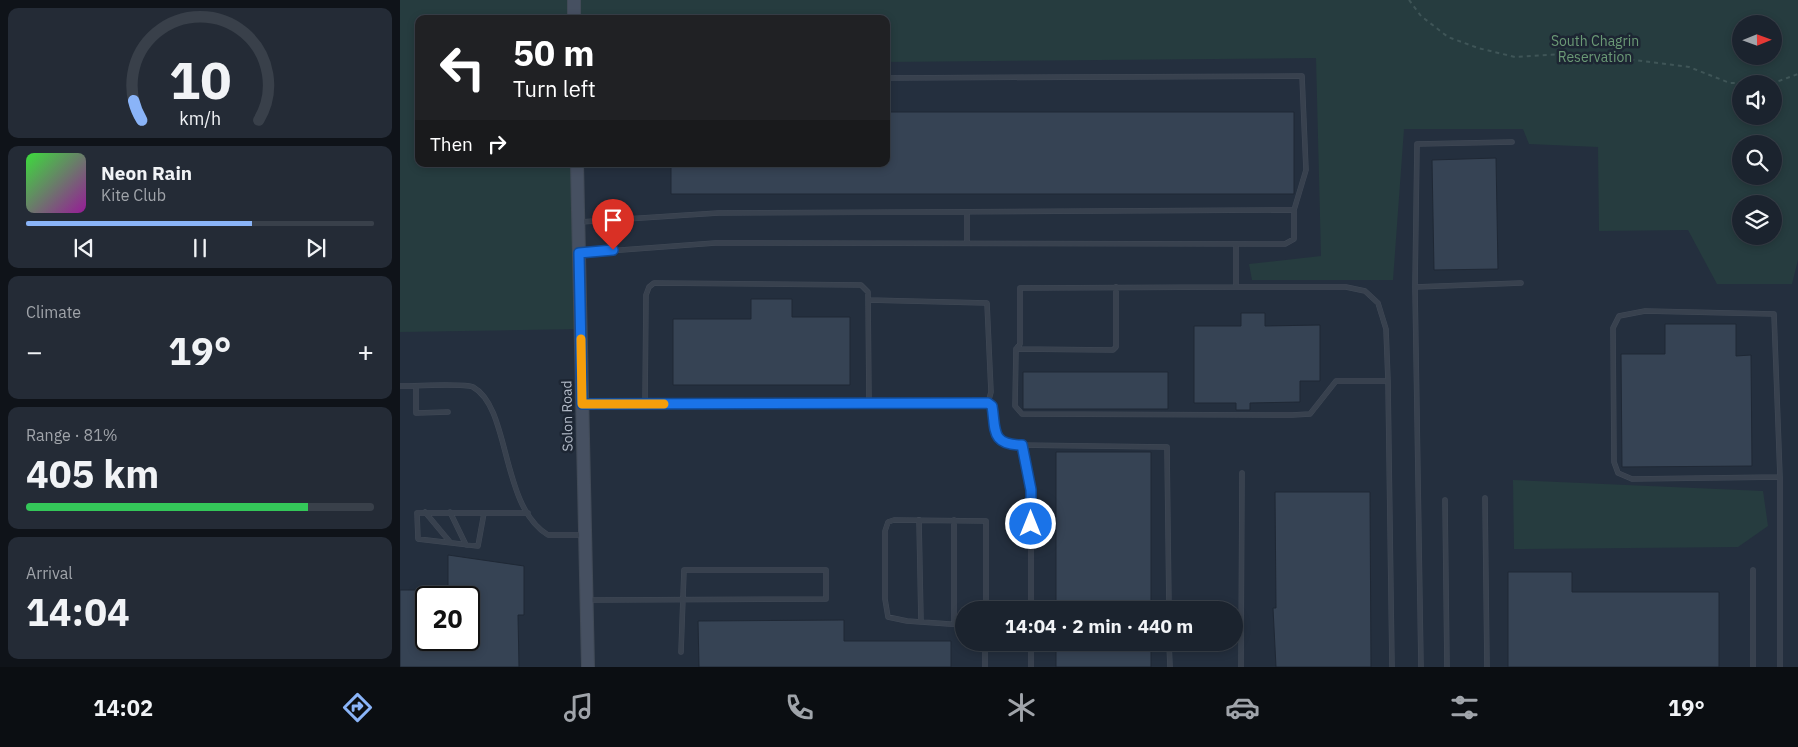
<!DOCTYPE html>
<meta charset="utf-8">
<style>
:root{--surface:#1b232e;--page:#242b36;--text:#f1f3f6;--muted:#a0a4aa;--line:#39404a;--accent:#8ab4f8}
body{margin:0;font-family:"IBM Plex Sans",sans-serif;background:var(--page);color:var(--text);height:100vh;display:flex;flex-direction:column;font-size:19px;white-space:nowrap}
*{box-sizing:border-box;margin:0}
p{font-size:16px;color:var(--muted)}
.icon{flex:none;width:28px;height:28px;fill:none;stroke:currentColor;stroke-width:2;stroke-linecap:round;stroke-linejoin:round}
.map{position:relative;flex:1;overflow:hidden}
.details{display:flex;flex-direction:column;gap:8px;padding:8px;background:#0f1319;width:400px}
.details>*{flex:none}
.hud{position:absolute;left:15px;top:15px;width:475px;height:152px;border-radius:10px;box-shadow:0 2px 8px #0003,0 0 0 1px var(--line);background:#202124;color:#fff;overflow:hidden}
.needle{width:32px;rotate:89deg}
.fabs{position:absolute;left:1332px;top:15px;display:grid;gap:10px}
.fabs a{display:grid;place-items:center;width:50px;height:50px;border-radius:50%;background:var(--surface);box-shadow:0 2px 8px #0003,0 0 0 1px var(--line);font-size:25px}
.speed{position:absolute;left:15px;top:586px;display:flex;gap:10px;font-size:25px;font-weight:700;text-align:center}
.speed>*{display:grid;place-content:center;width:65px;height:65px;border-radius:50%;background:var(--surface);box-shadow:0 2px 8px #0003,0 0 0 1px var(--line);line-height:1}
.speed .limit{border:2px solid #111;border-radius:8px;background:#fff;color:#111}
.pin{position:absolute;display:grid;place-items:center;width:42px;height:42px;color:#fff;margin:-51px -21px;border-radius:50% 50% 50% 0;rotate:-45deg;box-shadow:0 0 5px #0007}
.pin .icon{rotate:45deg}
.me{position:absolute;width:55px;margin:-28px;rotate:0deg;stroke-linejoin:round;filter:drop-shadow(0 0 4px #0008)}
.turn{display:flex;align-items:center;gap:18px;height:105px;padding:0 15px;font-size:22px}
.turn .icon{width:65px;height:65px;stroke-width:2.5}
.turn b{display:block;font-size:35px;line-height:42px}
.then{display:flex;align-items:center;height:48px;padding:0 15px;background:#0003;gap:10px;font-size:19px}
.big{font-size:38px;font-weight:700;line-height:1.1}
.details .widget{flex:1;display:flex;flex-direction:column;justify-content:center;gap:8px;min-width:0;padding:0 18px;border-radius:10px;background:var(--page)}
.details .dial{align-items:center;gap:0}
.dial svg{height:130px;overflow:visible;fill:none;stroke:var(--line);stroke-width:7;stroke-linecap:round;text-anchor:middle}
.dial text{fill:var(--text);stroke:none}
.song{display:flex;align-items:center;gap:15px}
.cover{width:60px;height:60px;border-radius:8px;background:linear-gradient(135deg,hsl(120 70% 55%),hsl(300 70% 35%))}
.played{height:5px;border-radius:2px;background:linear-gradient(90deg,var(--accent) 65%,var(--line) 65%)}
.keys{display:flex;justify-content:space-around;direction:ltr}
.heat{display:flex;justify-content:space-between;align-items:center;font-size:28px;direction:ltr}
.charge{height:8px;border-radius:4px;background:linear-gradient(90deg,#34c759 81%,var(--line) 0)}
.trip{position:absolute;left:555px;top:601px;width:288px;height:50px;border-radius:25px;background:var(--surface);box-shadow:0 2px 8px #0003,0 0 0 1px var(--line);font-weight:700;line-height:50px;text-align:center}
.menu{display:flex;height:80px;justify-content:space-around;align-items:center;background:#0b0e12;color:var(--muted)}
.menu .icon{width:35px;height:35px}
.menu .selected{color:var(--accent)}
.menu b{font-size:22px;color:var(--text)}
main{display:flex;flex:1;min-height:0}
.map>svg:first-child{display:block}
.green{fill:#263c3f;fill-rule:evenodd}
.building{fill:#364354;stroke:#1f2835}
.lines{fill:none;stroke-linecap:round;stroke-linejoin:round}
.lane-casing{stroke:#414a57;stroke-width:5.5}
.secondary-casing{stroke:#414a57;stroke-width:14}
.path{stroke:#3f5557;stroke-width:2;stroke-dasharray:4 4;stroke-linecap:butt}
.lane{stroke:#38414e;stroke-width:4.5}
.secondary{stroke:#465061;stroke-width:12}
.route-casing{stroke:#114b97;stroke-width:12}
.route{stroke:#1a73e8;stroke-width:9}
.slow{stroke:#f59e0b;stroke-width:9}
.labels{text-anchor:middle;stroke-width:5;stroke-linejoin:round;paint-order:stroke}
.park-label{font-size:14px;fill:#6b9a76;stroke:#1d2633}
.street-label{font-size:14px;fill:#b4bcc9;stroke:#1d2633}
</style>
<main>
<section class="details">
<div class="widget dial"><svg viewBox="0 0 100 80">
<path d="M14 69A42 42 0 1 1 86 69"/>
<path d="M14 69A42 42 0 0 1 9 57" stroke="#8ab4f8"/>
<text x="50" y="56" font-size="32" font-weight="700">10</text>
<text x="50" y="72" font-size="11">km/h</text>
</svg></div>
<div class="widget">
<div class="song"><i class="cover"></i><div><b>Neon Rain</b><p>Kite Club</p></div></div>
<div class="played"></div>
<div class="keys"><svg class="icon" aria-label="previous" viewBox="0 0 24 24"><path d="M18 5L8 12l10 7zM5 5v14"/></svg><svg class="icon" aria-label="pause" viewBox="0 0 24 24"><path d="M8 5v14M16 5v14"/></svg><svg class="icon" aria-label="next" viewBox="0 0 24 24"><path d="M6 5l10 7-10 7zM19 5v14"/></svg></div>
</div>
<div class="widget"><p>Climate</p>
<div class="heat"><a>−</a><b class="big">19°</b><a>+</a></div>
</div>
<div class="widget"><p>Range · 81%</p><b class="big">405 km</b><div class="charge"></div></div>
<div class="widget"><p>Arrival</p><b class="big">14:04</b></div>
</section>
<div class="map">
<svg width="1398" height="667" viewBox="0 0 1398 667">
<rect width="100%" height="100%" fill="#242f3e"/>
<!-- green -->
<path class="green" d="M0,0H1398V260L1392,284H1317L1288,230L1199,231L1198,147L1129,144L1123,129H1004L993,280H852L849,264L921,256L916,58L486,62V19H19V164H177L181,329L0,332ZM1341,24H1374V56H1341ZM1341,84H1374V116H1341ZM1341,144H1374V176H1341ZM1341,204H1374V236H1341Z
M1113,480L1363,491L1368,526L1338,547L1114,549Z"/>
<!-- building -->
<path class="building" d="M486,112H894V194H271V164H486Z
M1096,158L1098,269L1034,270L1032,160Z
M351,299H392V317H450V385H273V319H351Z
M841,313H865V326L920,325V381H900V402L850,403V410H836V403H794V326H841Z
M1265,324H1336V356L1351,355L1352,466L1222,467L1221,354H1265Z
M623,372H768V409H623Z
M656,452H751V610H656Z
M875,492H970L971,667H876L873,608H876Z
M48,555L124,566V615H118L119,667H0V590H26V640H69V598H64V592L48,591Z
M1108,572H1172V592H1319V667H1108Z
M444,620V641H551V667H299L298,621Z
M656,642H751V667H656Z"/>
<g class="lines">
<!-- lane casing -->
<g class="lane-casing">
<path id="lane" d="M486,78L902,76L906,170L894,210
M567,212V243
M180,222L318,213L894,210V239L885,244L315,243L181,253
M836,287H946L965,291L978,303L986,329L988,381H936L910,414L892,415L622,414L615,406L616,349L620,344V288L836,287V244
M1015,287L1121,283
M468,300L587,303L591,392L588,403
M616,349L713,350L716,347V287
M988,381L992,667
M0,386C12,386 65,383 73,387C111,408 100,506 148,535H184
M16,386V413L48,412
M184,404L588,403L592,405C596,425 589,432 608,445L767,447L769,610
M245,404L246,295L249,287L254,283L461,285L468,292L469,403
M622,445L631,490V610
M1085,498L1087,667
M1045,500L1047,667
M25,512L50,542
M50,512L66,545
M84,513L78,546L18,539L17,513H128
M519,520L521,622
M554,520V624
M1353,570V667
M188,600H195L426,599V570H284L281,652
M564,625L507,621L488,617L485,599V531L488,522L494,520L586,521V610
M631,642V667
M769,642L770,667
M585,667V642
M841,667L842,473
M1021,667L1015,287L1017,144L1112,142
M1380,667V477L1374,314L1245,311L1219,316L1213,328L1214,462L1218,473L1232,479L1380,477"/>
</g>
<!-- secondary casing -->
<g class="secondary-casing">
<path id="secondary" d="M174,0V19
M177,164L188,667"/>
</g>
<!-- path -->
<path class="path" d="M1009,0L1021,16L1048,37L1078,48L1115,57L1181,53L1289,67L1330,83L1376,82L1398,74"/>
<!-- lane -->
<use href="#lane" class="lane"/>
<!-- secondary -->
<use href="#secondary" class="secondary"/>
</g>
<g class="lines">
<!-- route casing -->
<g class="route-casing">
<path id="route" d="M213,250L179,253L182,404L588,403L592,406C596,429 590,445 622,445L631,490V524"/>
</g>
<!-- route -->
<use href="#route" class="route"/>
<!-- slow -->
<path class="slow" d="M181,339L182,404H264"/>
</g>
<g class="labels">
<!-- park labels -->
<g class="park-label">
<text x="1195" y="46">South Chagrin<tspan x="1195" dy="16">Reservation</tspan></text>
</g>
<!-- street labels -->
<g class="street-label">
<text transform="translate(167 416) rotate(-91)" y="5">Solon Road</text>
</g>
</g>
</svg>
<div class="fabs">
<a><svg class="needle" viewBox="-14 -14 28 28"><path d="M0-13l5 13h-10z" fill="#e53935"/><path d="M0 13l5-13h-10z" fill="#a0a4aa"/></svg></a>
<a><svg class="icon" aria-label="sound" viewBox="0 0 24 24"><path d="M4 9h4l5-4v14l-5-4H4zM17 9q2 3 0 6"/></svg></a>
<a><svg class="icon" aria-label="search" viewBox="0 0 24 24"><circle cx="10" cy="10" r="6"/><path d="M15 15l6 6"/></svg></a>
<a><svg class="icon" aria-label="layers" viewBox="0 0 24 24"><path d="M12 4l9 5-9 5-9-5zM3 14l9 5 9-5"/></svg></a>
</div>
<div class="speed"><div class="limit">20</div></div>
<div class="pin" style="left:213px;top:250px;background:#d93025"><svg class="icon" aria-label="arrive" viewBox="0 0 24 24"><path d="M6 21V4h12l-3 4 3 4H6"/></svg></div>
<svg class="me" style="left:631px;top:524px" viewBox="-20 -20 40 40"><circle r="17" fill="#1a73e8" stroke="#fff" stroke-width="3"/><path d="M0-11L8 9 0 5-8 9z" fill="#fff"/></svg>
<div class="trip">14:04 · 2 min · 440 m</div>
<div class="hud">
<div class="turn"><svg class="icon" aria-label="left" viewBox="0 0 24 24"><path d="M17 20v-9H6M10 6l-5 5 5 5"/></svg><div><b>50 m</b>Turn left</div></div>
<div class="then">Then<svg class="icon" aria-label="right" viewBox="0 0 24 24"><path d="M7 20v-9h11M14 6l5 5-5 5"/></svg></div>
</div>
</div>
</main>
<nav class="menu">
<b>14:02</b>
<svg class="icon selected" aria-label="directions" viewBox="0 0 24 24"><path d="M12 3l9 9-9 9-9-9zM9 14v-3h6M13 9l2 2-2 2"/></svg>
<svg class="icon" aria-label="music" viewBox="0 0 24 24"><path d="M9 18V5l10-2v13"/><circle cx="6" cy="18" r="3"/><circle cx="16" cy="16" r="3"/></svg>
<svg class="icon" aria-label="phone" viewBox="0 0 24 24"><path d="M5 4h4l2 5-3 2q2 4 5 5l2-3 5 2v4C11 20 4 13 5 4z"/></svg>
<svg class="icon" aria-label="climate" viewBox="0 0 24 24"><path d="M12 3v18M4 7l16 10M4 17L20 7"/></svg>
<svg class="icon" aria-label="car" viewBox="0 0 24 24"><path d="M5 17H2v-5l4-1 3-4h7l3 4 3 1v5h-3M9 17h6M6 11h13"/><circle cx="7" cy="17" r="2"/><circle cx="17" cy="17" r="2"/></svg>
<svg class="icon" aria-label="filters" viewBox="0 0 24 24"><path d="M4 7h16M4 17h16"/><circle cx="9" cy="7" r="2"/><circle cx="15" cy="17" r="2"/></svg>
<b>19°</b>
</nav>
